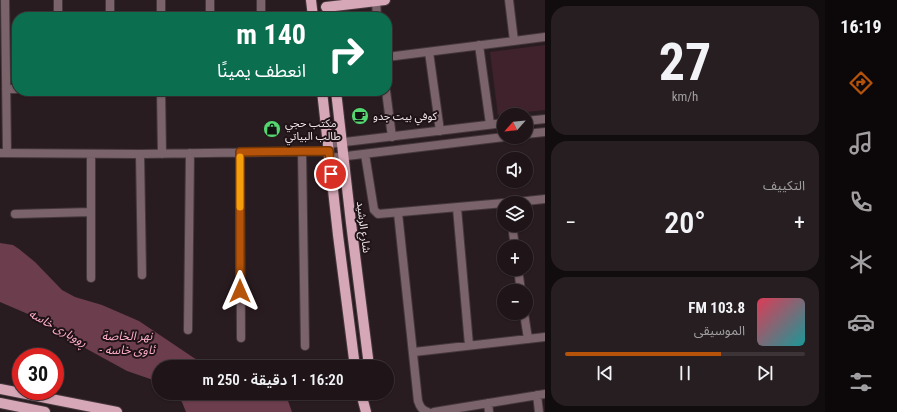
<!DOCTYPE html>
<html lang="ar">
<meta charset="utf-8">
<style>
:root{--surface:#1f1518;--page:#271e21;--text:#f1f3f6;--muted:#a19fa2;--line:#3c3437;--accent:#b45309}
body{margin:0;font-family:"Roboto Condensed","Noto Sans Arabic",sans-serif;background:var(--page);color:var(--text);direction:rtl;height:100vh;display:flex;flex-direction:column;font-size:15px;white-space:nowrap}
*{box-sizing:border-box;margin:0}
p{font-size:13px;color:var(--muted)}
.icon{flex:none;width:22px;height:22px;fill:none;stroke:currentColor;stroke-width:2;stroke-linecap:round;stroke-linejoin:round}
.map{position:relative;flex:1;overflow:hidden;direction:ltr}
.panel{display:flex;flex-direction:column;gap:6px;padding:6px;background:#110c0d;width:280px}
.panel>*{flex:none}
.banner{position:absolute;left:12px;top:12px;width:380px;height:84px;border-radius:16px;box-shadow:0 1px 3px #0004,0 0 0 1px var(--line);direction:rtl;background:#0b6e4f;color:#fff;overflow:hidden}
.needle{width:26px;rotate:243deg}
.controls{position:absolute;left:497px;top:108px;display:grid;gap:8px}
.controls a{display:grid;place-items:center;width:36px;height:36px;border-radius:50%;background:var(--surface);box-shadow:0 1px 3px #0004,0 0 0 1px var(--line);font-size:20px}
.speed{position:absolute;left:12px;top:348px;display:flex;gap:8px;font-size:20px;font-weight:700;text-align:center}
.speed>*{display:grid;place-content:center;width:52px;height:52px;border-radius:50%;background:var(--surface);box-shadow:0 1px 3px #0004,0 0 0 1px var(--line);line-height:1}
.speed .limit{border:6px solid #d22;background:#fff;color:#111}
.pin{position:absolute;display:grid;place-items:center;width:34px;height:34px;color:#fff;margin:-17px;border:2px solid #fff;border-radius:50%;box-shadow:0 1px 4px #0007}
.me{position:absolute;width:44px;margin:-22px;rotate:0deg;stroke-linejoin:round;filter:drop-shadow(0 0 3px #0008)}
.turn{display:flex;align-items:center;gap:14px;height:84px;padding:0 20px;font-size:18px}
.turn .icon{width:52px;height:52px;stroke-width:2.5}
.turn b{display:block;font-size:28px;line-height:34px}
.big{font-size:30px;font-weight:600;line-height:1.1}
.panel .widget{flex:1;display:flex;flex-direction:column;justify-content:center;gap:6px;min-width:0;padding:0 14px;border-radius:16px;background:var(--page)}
.panel .dial{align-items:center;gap:0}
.dial b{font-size:52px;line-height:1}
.song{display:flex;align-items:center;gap:12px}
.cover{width:48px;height:48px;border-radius:6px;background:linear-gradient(135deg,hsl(350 70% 55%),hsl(180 70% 35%))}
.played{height:4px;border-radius:2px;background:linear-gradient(90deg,var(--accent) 65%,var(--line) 65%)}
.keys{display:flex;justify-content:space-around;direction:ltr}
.heat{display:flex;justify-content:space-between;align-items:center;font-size:22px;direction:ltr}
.trip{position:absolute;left:152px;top:360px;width:242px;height:40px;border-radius:20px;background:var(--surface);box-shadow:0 1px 3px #0004,0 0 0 1px var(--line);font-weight:600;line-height:40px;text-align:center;direction:rtl}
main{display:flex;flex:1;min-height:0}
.tabs{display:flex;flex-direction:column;width:72px;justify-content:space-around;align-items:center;background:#0c080a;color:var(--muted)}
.tabs .icon{width:28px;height:28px}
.tabs .current{color:var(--accent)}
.tabs b{font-size:18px;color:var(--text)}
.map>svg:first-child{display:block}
.green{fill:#40222d}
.water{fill:#6b3d4d}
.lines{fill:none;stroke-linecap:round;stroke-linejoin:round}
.minor-casing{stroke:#45383c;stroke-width:10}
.major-casing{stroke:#45383c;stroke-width:12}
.minor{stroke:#7a636a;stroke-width:8}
.major{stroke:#d6a7b6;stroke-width:10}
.route-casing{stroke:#753606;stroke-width:10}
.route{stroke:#b45309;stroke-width:7}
.slow{stroke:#f59e0b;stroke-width:7}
.labels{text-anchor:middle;stroke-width:4;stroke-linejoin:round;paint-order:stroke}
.poi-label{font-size:11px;fill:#efe5e8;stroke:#1f1317;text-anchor:start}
.street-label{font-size:11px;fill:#efe5e8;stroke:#1f1317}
.water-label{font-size:12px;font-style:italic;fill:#feaec9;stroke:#1f1317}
</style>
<main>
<nav class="tabs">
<b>16:19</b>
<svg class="icon current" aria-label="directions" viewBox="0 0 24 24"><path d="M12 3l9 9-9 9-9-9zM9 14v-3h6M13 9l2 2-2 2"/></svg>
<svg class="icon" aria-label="music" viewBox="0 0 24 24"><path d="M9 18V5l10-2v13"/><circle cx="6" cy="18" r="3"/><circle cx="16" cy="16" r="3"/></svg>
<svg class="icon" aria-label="phone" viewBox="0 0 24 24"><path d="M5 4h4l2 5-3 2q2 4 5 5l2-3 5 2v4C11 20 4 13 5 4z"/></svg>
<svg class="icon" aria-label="climate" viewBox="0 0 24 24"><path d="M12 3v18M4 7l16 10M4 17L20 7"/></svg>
<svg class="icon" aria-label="car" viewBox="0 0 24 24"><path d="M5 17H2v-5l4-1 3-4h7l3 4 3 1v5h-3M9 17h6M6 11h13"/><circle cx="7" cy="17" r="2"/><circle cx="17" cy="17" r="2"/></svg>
<svg class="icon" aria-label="filters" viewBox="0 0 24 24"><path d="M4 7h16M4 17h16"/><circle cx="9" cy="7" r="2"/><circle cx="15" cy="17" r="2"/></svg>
</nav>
<section class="panel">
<div class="widget dial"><b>27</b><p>km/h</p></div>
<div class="widget"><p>التكييف</p>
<div class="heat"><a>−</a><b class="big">20°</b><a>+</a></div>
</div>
<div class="widget">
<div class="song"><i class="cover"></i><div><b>103.8 FM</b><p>الموسيقى</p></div></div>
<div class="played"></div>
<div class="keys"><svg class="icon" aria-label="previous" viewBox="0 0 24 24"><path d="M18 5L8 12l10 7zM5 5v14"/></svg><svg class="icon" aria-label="pause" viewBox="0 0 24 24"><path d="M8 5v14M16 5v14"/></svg><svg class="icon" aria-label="next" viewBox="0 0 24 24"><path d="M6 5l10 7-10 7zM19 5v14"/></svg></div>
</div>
</section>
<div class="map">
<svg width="545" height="412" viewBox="0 0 545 412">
<rect width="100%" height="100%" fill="#291c20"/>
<!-- green -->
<path class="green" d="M545,45V110L498,115L490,52Z"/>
<!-- water -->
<path class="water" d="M0,243L13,245L19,249L35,262L62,290L75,297L102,305L139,321L194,358L212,367H159V382L127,371L76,343L28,314L0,302Z
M173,393H284L287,398L292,412H186L182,402Z"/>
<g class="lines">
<!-- minor casing -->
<g class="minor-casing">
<path id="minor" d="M5,0L7,153
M58,0V17
M110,0V17
M210,0V17
M509,0L514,41
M376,1L377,17
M161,17V0
M261,17V0
M479,45L490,124
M429,52L440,131
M387,57L545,37
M6,89H17
M161,91L162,154
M386,91L392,137
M526,121L545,119
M526,134L545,132
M328,144L504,123
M302,151L305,346
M240,152L241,338
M0,153L140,154L329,151
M140,154L142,275
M365,154L374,210L378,214L504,203
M330,158L504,137
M508,203L545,199
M457,208L469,345
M398,213L418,401C420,407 422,410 428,412
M15,214L91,212
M512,225L515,247
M518,269L521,291
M91,278V154
M524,313L528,339
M188,330L190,153
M414,352L545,337
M537,395L539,412
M488,403L489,412
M434,412L545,394"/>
</g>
<!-- major casing -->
<g class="major-casing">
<path id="major" d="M311,0L313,17
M326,7L385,0
M322,91L338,235L355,367
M336,91L351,223L368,358V367
M0,389L117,412
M361,393L366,412
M0,403L45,412"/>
</g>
<!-- minor -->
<use href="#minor" class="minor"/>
<!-- major -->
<use href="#major" class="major"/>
</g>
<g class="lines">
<!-- route casing -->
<g class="route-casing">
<path id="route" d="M240,291V152L329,151L331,174"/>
</g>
<!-- route -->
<use href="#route" class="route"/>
<!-- slow -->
<path class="slow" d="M240,157V207"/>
</g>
<!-- icons -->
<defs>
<g id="cafe-disc" transform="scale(0.9)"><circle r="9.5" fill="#56d671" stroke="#1f1317"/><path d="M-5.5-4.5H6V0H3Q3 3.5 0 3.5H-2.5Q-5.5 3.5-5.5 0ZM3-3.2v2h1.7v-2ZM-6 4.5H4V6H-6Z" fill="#111"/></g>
<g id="shop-disc" transform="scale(0.9)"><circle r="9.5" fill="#56d671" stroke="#1f1317"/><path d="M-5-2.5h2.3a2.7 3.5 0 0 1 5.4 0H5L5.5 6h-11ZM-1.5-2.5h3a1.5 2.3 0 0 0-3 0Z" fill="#111"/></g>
</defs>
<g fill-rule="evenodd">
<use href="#cafe-disc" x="360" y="116"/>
<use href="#shop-disc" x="272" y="129"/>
</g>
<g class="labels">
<!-- poi labels -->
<g class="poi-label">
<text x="373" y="120">كوفي بيت جدو</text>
<text x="285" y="127">مكتب حجي<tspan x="285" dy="13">طالب البياتي</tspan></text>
</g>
<!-- street labels -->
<g class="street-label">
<text transform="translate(364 227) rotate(83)" y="4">شارع الرشيد</text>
</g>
<!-- water labels -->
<g class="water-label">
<text transform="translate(58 328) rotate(29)" y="4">ڕووباری خاسە</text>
<text x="127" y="340">نهر الخاصة<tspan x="127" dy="14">- ئاوی خاسە</tspan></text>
</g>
</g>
</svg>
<div class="controls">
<a><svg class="needle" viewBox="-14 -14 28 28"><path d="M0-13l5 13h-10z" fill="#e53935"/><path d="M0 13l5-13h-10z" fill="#a19fa2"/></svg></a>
<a><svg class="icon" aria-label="sound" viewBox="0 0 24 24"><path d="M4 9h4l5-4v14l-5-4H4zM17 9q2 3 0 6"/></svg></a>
<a><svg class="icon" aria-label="layers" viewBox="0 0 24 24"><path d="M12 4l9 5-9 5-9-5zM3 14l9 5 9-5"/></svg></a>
<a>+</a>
<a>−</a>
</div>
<div class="speed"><div class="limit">30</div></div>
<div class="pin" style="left:331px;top:174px;background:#d93025"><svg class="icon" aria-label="arrive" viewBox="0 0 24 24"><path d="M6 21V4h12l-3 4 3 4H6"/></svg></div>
<svg class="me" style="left:240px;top:291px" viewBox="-20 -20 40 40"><path d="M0-17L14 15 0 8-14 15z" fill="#b45309" stroke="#fff" stroke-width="4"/></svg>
<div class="trip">16:20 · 1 دقيقة · 250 m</div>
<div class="banner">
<div class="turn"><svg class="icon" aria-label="right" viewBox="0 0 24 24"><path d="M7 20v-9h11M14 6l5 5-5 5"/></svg><div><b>140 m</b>انعطف يمينًا</div></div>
</div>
</div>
</main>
